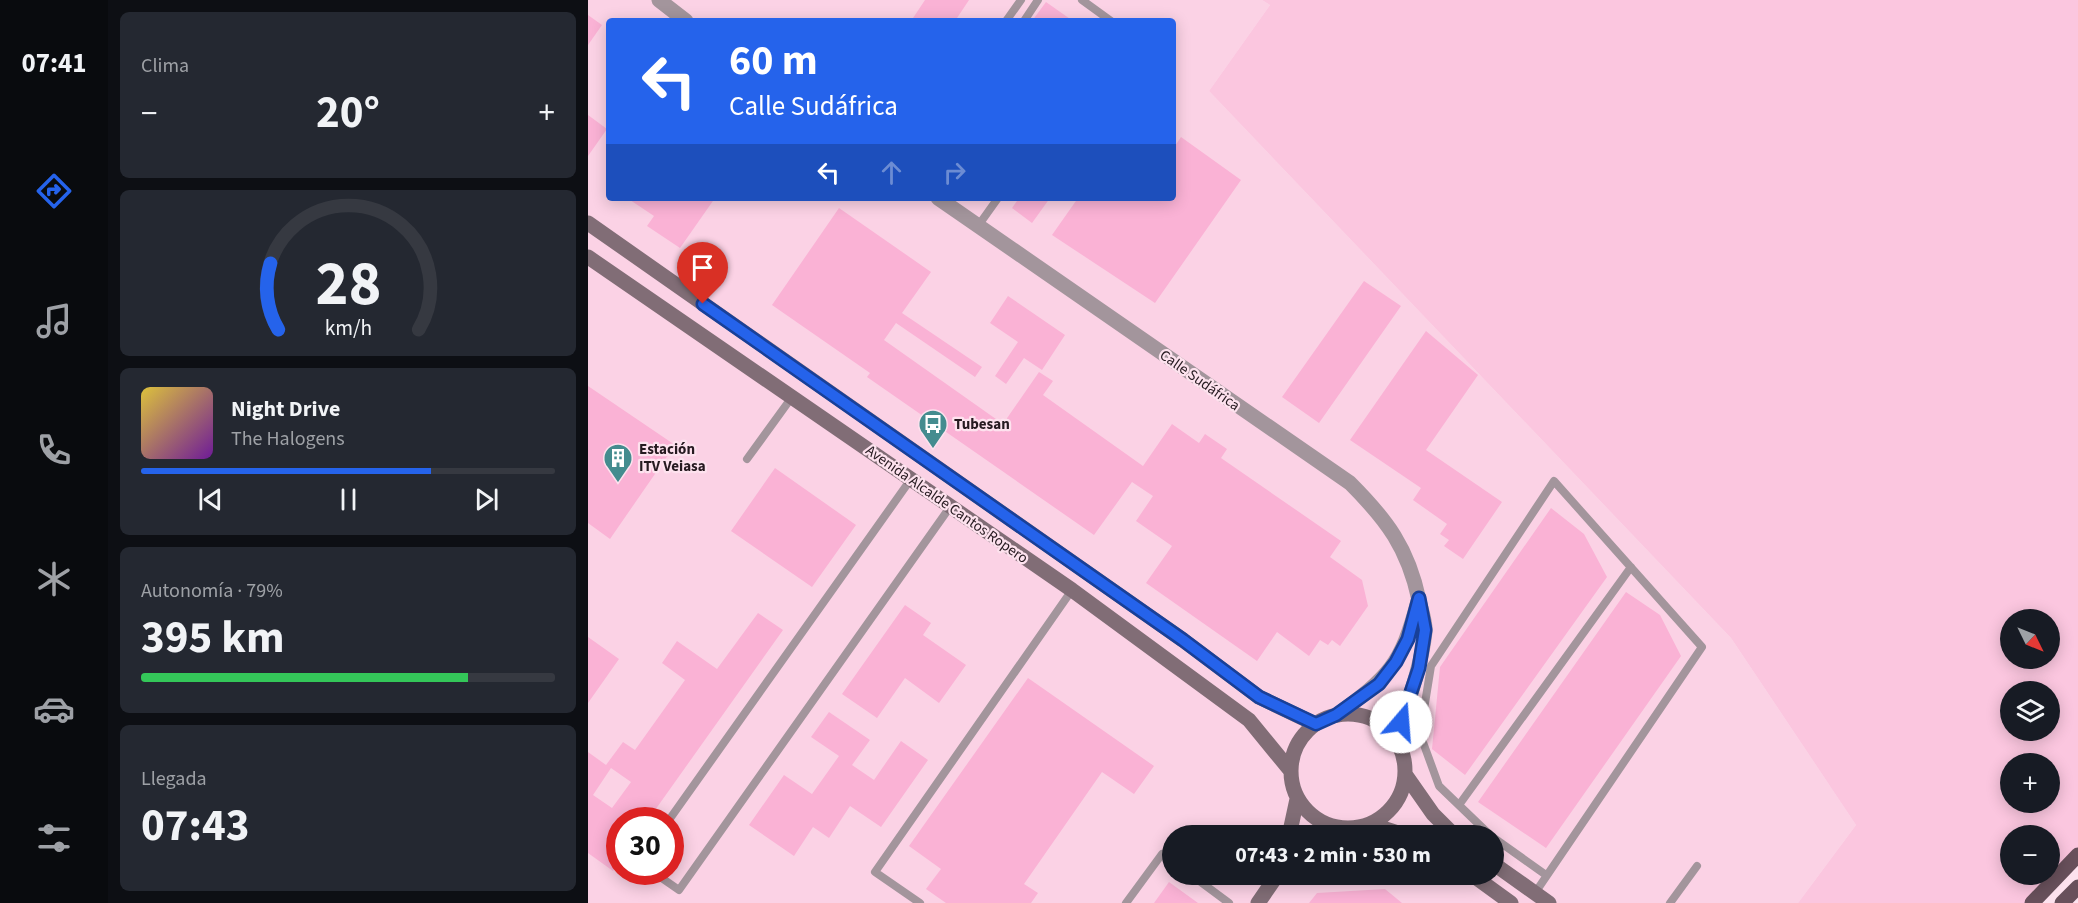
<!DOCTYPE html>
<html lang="es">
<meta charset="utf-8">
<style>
:root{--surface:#171b24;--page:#242831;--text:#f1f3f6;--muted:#9ea1a6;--line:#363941;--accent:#2563eb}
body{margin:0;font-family:"Source Sans 3",sans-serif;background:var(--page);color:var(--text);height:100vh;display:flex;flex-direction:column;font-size:22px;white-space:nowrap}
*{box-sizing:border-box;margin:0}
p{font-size:20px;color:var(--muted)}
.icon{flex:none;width:33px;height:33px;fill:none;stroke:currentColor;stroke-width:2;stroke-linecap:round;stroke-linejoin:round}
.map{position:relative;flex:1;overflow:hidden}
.drawer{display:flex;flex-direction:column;gap:12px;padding:12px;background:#0d0f14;width:480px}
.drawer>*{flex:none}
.banner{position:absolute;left:18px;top:18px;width:570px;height:183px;border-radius:6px;box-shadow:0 3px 15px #0003;background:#2563eb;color:#fff;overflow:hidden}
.needle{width:39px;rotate:133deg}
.fabs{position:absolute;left:1412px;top:609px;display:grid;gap:12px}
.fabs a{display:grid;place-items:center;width:60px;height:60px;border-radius:50%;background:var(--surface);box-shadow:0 3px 15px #0003;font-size:30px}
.speed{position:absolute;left:18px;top:807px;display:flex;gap:12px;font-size:30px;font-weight:700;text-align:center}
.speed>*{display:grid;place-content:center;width:78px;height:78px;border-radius:50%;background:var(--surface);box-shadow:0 3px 15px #0003;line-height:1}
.speed .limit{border:9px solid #d22;background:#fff;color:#111}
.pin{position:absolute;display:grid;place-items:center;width:51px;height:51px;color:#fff;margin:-62px -26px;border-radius:50% 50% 50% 0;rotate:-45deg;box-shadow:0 0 6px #0007}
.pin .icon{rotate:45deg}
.me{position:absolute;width:66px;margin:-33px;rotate:18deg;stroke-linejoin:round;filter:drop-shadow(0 0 4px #0008)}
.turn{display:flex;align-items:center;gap:21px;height:126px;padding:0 24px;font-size:27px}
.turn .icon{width:78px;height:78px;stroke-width:2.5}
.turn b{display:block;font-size:42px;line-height:51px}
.lanes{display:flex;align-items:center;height:57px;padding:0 24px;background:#0003;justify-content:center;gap:30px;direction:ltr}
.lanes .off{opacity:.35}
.big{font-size:45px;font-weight:700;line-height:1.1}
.drawer .card{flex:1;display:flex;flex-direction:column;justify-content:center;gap:9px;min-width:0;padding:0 21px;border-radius:9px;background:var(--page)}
.drawer .dial{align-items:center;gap:0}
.dial svg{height:156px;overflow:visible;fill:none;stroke:var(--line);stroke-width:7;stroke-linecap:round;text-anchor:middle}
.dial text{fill:var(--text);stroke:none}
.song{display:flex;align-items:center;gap:18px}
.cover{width:72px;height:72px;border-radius:9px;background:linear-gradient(135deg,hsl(50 70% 55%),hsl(280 70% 35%))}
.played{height:6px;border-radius:3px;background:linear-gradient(90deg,var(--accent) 70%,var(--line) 70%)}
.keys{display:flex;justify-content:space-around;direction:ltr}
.heat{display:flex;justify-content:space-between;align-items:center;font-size:33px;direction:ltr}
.charge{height:9px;border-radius:4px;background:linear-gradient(90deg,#34c759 79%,var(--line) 0)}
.trip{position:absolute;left:574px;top:825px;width:342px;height:60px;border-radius:30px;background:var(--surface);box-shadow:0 3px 15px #0003;font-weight:700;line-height:60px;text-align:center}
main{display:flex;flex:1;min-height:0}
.tab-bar{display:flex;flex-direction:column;width:108px;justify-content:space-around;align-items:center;background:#090b0e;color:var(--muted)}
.tab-bar .icon{width:42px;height:42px}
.tab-bar .active{color:var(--accent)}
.tab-bar b{font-size:27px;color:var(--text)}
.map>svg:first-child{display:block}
.built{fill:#fbd2e5;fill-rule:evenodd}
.green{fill:#fbc6df;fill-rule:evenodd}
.building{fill:#fab2d5;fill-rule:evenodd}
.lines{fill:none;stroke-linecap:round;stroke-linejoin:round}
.lane{stroke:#a3959c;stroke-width:8}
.street{stroke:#a3959c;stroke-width:15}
.secondary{stroke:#816d76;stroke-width:15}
.primary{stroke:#68505b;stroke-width:15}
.route-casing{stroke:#184099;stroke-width:15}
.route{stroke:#2563eb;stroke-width:10}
.labels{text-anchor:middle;stroke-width:4.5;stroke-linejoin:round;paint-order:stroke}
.street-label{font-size:15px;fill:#261a20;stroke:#fde2ee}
.poi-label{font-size:15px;font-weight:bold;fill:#261a20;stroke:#fde2ee;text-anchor:start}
</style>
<main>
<nav class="tab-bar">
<b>07:41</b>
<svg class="icon active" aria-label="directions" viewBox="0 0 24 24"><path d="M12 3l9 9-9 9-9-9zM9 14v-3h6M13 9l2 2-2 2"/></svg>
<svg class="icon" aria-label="music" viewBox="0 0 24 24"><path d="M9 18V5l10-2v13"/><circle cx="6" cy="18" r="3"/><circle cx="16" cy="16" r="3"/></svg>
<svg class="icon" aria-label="phone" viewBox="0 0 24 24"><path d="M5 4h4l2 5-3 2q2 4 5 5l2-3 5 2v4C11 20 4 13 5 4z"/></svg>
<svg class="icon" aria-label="climate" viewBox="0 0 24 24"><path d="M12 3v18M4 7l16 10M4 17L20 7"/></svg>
<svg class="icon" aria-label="car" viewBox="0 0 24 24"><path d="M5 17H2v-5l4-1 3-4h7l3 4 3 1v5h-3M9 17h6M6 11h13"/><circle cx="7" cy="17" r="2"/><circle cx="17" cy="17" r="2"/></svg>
<svg class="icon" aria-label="filters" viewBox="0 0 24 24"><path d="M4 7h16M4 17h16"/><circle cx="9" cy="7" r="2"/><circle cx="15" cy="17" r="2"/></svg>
</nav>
<section class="drawer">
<div class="card"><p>Clima</p>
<div class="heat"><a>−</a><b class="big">20°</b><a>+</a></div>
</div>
<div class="card dial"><svg viewBox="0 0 100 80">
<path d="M14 69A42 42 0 1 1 86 69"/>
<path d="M14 69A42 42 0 0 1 10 35" stroke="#2563eb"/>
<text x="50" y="56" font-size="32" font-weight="700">28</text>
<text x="50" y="72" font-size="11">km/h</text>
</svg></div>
<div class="card">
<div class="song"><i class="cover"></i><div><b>Night Drive</b><p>The Halogens</p></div></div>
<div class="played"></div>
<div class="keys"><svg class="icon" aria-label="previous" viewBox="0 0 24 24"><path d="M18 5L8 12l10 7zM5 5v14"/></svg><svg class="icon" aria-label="pause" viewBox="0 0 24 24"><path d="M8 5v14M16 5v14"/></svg><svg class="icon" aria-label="next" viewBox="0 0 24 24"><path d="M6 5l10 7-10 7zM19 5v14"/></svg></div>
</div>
<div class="card"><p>Autonomía · 79%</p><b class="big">395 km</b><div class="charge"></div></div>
<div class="card"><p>Llegada</p><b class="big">07:43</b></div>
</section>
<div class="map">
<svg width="1490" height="903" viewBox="0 0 1490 903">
<rect width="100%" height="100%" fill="#fde2ee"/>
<!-- built -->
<path class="built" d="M0,0H674L682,5L621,91L1143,638L1268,825L1210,903H0ZM21,21H585V198H21ZM32,820H82V872H32ZM585,836H906V874H585Z"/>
<!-- green -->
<path class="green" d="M674,0H1490V848L1437,903H1210L1268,825L1143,638L621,91L682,5ZM1422,620H1461V658H1422ZM1422,692H1461V730H1422ZM1422,764H1461V802H1422ZM1422,836H1461V874H1422Z"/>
<!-- building -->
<path class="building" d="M337,0H381L367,21H323Z
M458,2L485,21H444Z
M0,15L14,25L0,45Z
M0,115L19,129L0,156Z
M593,137L653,180L567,303L464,235L490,198H585V149Z
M39,198H127L92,248L59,226L66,216Z
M431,198H462L444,223L424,208Z
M251,208L343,272L314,313L394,367L387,377L308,323L296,340L415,424L451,372L465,381L455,395L555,466L584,424L611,443L617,434L639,449L633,458L753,541L742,557L774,580L780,606L752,646L744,640L740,645L732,640L721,656L689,632L669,661L558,583L584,546L548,521L565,496L544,482L506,535L279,377L282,373L184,305Z
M776,281L813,306L731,423L694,397Z
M420,296L477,335L454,370L436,358L418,384L407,376L430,342L402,323Z
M838,331L890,375L838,450L914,502L875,559L856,546L861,540L852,534L859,524L825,500L833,488L762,440Z
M0,386L87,445L22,539L0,523Z
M187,468L268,525L224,587L143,531Z
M963,508L996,534L1019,577L877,775L844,749L852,667Z
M1038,592L1072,615L1093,656L958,848L890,802Z
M317,605L343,623L335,635L378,665L351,703L317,678L289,718L254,694Z
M170,613L195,630L60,820H32V861L25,871L0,853V752L18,765L35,742L47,750L97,680L74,663L89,641L129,669ZM23,768L43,782L24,808L5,795Z
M0,637L31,659L0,703Z
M440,678L566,766L546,794L514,772L436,884L450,893L443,903H358L338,889L353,869L321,846Z
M241,712L282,740L264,765L286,780L313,741L340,760L293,827L262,806L241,838L225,827L206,856L161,825L196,775L224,794L251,756L223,737Z
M581,882L610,903H566Z
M797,889L814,903H721L729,893Z"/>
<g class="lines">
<!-- lane -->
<path class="lane" d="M494,0L523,21
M418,21L433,0
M436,21L450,0
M390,226L410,198
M159,459L204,397
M871,805L1043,567
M81,820L323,479
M903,836L851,786L832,734L843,666L966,481L1114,647L947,893
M906,838L958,875
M65,872L91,890L362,507
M602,874L641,903
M332,903L287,872L484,590
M538,903L574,854L585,862
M1082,903L1109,866"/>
<!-- street -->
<path class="street" d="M71,0L98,21
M350,198L762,483C799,520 820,548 831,600C833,610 838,622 837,632C833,669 819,704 808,739
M749,715C801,676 813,666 830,601"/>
<!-- secondary -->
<path class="secondary" d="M0,223L595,640L671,697L727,724
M0,257L484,590L661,720L702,770
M703 771a57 57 0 1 1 114 0a57 57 0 1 1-114 0Z
M817,774L845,814L867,836
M782,824L819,836
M701,836L709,799
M906,864L961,903
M883,874L923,903
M670,903L690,874"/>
<!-- primary -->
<path class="primary" d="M1444,903L1490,855
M1474,903L1490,887"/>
</g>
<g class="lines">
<!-- route casing -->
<g class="route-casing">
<path id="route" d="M115,304L595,640L671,697L728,724L748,715L791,684L808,662L820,639L831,598L837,630L831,668L813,722"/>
</g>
<!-- route -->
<use href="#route" class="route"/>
</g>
<!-- icons -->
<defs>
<g id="bus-pin" transform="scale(1.5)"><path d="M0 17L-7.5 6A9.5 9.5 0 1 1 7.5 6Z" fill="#448c8f" stroke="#fde2ee"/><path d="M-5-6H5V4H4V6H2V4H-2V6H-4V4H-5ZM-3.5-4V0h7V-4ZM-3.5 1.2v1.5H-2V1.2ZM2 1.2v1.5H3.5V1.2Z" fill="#fff"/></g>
<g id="building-pin" transform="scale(1.5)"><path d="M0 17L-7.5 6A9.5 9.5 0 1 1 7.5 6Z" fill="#448c8f" stroke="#fde2ee"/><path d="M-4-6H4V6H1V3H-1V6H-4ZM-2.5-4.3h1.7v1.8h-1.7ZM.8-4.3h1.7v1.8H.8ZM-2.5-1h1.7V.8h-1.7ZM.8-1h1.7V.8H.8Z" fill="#fff"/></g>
</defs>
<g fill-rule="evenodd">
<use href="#bus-pin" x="345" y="424"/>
<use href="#building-pin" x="30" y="458"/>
</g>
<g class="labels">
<!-- street labels -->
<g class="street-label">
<text transform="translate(612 380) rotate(35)" y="5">Calle Sudáfrica</text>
<text transform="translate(359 504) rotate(35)" y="5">Avenida Alcalde Cantos Ropero</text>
</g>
<!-- poi labels -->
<g class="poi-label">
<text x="366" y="429">Tubesan</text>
<text x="51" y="454">Estación<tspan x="51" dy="17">ITV Veiasa</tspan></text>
</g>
</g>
</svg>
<div class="fabs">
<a><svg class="needle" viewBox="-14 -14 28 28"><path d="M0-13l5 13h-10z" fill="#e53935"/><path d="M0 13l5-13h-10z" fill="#9ea1a6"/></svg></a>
<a><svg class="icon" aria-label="layers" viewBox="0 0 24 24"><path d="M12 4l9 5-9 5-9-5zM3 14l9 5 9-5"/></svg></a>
<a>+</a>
<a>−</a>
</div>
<div class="speed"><div class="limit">30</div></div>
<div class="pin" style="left:115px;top:304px;background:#d93025"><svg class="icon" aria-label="arrive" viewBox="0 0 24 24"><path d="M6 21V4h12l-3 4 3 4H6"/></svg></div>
<svg class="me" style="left:813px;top:722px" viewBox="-20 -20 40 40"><circle r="19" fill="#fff"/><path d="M0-13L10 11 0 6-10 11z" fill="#2563eb"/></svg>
<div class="trip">07:43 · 2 min · 530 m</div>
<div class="banner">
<div class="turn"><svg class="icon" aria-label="left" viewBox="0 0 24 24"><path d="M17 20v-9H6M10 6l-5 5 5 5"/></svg><div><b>60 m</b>Calle Sudáfrica</div></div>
<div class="lanes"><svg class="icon" aria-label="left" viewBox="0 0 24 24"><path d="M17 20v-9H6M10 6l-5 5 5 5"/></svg><svg class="icon off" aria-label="ahead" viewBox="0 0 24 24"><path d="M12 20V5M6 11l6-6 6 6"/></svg><svg class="icon off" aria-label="right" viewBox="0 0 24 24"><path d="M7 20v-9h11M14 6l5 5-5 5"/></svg></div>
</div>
</div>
</main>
